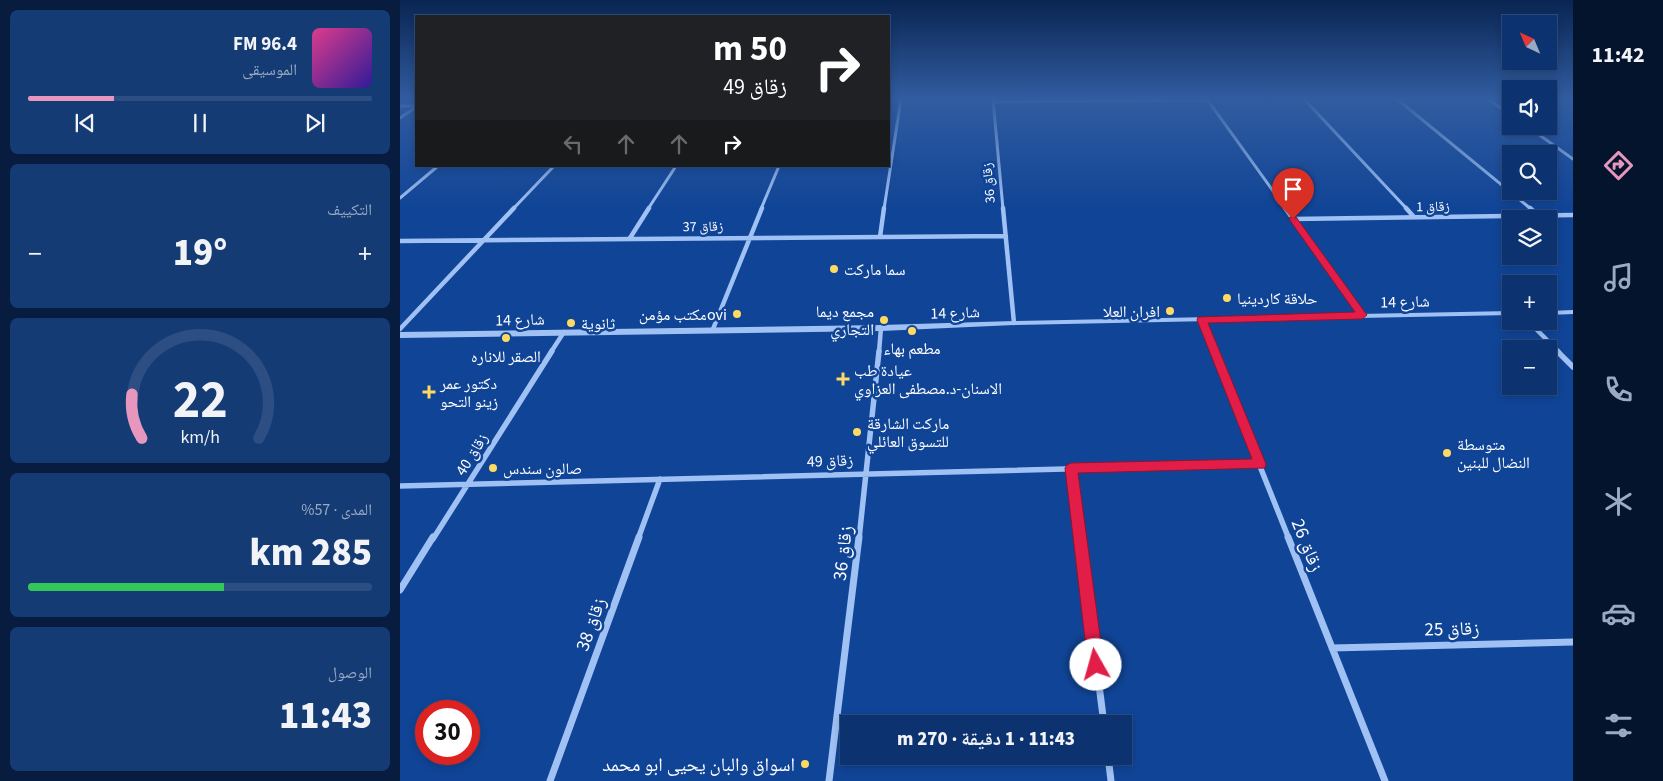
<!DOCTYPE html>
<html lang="ar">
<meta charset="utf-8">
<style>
:root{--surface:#0c3370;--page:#153b75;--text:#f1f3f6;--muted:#9aaac3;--line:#2c4e83;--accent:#e797bd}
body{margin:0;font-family:"Source Sans 3","Noto Naskh Arabic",sans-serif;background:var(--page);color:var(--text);direction:rtl;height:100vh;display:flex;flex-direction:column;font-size:19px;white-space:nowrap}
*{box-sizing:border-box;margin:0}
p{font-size:16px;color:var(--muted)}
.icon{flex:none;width:28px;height:28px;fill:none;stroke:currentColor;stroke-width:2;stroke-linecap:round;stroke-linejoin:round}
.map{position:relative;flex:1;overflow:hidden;direction:ltr}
.side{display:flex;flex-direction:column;gap:10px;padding:10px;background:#071c3e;width:400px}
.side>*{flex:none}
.hud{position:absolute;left:15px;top:15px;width:475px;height:152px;border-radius:0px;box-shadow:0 2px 8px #0003,0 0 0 1px var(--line);direction:rtl;background:#202124;color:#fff;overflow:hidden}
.needle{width:32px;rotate:316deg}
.controls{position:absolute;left:1102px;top:15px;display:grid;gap:10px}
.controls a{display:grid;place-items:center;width:55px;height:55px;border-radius:0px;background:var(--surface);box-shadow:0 2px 8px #0003,0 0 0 1px var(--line);font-size:25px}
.speed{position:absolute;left:15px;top:700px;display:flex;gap:10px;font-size:25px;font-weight:700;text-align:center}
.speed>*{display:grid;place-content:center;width:65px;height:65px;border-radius:50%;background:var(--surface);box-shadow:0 2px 8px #0003,0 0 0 1px var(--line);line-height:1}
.speed .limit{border:8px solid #d22;background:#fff;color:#111}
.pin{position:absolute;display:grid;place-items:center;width:42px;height:42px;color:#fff;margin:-51px -21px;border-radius:50% 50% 50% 0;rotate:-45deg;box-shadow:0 0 5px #0007}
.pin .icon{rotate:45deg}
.me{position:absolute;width:55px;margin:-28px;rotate:353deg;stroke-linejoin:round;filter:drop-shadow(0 0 4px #0008)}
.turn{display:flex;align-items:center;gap:18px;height:105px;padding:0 20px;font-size:22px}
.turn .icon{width:65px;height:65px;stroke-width:2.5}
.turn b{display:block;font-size:35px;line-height:42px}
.lanes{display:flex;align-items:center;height:48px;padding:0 20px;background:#0003;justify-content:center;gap:25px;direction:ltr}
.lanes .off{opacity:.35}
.big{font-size:38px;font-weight:800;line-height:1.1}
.side .tile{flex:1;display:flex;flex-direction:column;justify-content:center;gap:8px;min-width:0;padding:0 18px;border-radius:8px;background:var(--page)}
.side .dial{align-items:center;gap:0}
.dial svg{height:130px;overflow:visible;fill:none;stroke:var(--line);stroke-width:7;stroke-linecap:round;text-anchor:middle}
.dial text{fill:var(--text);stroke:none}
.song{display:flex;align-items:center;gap:15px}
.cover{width:60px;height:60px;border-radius:8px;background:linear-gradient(135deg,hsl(330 70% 55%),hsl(250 70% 35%))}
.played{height:5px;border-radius:2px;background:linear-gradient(90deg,var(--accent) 25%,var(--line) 25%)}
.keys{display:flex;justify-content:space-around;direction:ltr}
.heat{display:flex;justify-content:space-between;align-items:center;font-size:28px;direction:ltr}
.charge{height:8px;border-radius:4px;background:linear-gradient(90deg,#34c759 57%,var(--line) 0)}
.trip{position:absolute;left:440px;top:715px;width:292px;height:50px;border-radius:0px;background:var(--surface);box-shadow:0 2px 8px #0003,0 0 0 1px var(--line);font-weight:800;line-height:50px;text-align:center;direction:rtl}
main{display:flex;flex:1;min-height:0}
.tabs{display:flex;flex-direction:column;width:90px;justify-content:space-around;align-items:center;background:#05142d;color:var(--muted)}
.tabs .icon{width:35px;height:35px}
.tabs .on{color:var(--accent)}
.tabs b{font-size:22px;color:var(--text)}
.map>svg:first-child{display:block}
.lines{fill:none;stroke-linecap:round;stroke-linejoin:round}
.minor-far3{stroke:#9fc1f4;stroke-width:3}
.minor-far2{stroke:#9fc1f4;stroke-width:4.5}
.minor-far1{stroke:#9fc1f4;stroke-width:5.5}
.minor{stroke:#9fc1f4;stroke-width:7}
.tertiary{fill:#9fc1f4;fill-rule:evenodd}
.route{fill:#e11d48;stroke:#92132f}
.poi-dot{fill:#ffda62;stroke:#104496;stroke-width:2}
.labels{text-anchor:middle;stroke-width:5;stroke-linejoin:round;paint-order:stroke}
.far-street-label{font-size:14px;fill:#fff;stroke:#104496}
.poi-label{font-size:16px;fill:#fff;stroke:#104496;text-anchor:start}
.street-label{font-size:16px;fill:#fff;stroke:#104496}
.near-street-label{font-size:19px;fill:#fff;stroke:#104496}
.near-poi-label{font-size:19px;fill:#fff;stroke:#104496;text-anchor:end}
</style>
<main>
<nav class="tabs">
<b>11:42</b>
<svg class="icon on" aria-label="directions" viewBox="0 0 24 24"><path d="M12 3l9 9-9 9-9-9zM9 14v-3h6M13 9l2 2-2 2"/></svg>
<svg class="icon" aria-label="music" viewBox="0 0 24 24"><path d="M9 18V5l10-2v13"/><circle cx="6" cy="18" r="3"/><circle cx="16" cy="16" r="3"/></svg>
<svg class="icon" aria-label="phone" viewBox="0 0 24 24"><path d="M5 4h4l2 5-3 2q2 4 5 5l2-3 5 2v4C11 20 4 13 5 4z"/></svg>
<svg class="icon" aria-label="climate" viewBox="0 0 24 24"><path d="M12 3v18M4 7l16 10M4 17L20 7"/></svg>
<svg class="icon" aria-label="car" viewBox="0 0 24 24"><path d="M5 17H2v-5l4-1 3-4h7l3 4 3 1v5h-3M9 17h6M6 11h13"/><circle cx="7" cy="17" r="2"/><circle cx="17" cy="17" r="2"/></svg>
<svg class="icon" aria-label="filters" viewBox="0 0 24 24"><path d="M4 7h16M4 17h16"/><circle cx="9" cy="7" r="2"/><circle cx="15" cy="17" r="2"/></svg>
</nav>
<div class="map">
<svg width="1173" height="781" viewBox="0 0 1173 781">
<rect width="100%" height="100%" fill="#104496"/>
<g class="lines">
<!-- minor-far3 -->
<path class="minor-far3" d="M593,99L603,209
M807,99L886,209
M904,99L1007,209
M997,99L1131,209
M1088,99L1111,115
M593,102L808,100
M0,106H16
M0,118L16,107
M1127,126L1173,159
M0,198L38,166
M113,209L154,166
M248,209L276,166
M361,209L379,166
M484,209L501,99"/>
<!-- minor-far2 -->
<path class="minor-far2" d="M603,208L614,323
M885,208L962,315
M1006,208L1014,217
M1130,208L1138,215
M893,219L1173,215
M480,237L484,208
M230,238L249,208
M0,241L606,236
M802,320L815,352
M1128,321L1159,352
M0,329L114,208
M313,329L362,208
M151,352L164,332
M479,352L481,328"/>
<!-- minor-far1 -->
<path class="minor-far1" d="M814,351L889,539
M1157,351L1173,367
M671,468L680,539
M0,486L860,464
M33,539L152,351
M238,539L260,479
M459,539L479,351"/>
<!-- minor -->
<path class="minor" d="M680,537L704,724
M888,537L985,781
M0,590L33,537
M932,648L1173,642
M708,756L711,781
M150,781L239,537
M429,781L459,537"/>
<!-- tertiary -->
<path class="tertiary" d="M1173,310V314L1149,315V311Z
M1111,311V315L614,325L481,331L0,338V332L481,325L614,321Z"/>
</g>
<!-- sky -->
<linearGradient id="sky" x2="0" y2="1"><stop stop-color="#092552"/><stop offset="0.47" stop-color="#315ca0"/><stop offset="1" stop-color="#315ca0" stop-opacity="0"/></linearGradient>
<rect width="1173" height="209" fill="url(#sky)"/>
<!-- route -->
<path class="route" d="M890,217H896L967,315L962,319L808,323L866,464L865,468L678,473L704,665L702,670L696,673L690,670L688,665L665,468L667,465L671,463L852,459L797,320L798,317L955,312L889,219Z"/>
<!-- markers -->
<g class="poi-dot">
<circle cx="434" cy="269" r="5"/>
<circle cx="827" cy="298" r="5"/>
<circle cx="770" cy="311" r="5"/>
<circle cx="337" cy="314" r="5"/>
<circle cx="484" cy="320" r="5"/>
<circle cx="171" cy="323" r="5"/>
<circle cx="512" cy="331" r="5"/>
<circle cx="106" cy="338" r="5"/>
<path d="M440.5 371.5h5v5h5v5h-5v5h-5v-5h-5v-5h5z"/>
<path d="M26.5 384.5h5v5h5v5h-5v5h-5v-5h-5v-5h5z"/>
<circle cx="457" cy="432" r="5"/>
<circle cx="1047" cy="453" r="5"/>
<circle cx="93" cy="468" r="5"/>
<circle cx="405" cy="764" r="5"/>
</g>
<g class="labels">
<!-- far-street labels -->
<g class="far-street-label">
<text transform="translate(588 183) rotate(-95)" y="5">زقاق 36</text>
<text transform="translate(1033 206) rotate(-1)" y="5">زقاق 1</text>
<text transform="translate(303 226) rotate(-1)" y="5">زقاق 37</text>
</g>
<!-- poi labels -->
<g class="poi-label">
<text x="444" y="275">سما ماركت</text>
<text x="837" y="304">حلاقة كاردينيا</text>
<text x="474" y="317" text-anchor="end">مجمع ديما<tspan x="474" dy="18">التجاري</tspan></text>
<text x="760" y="317" text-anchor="end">افران العلا</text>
<text x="327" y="320" text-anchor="end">مكتب مؤمنovi</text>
<text x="181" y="329">ثانوية</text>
<text x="512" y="354" text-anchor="middle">مطعم بهاء</text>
<text x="106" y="362" text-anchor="middle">الصقر للاناره</text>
<text x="454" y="376">عيادة طب<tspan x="454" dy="18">الاسنان-د.مصطفى العزاوي</tspan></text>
<text x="40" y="389">دكتور عمر<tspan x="40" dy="18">زينو التحو</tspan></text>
<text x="467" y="429">ماركت الشارقة<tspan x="467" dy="18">للتسوق العائلي</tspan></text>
<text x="1057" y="450">متوسطة<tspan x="1057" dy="18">النضال للبنين</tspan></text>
<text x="103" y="474">صالون سندس</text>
</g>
<!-- street labels -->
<g class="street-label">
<text transform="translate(1005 301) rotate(-1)" y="6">شارع 14</text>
<text transform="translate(555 312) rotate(-2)" y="6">شارع 14</text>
<text transform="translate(120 319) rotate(-1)" y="6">شارع 14</text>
<text transform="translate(71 454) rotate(-58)" y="6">زقاق 40</text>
<text transform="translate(430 460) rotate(-2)" y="6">زقاق 49</text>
</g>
<!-- near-street labels -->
<g class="near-street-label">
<text transform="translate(908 545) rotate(68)" y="7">زقاق 26</text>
<text transform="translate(442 553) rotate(-83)" y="7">زقاق 36</text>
<text transform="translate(190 624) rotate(-70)" y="7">زقاق 38</text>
<text transform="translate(1052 628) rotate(-1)" y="7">زقاق 25</text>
</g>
<!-- near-poi labels -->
<g class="near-poi-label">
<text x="395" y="771">اسواق والبان يحيى ابو محمد</text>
</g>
</g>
</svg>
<div class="controls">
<a><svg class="needle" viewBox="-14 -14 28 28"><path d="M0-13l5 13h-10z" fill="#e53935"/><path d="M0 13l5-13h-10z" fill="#9aaac3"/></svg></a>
<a><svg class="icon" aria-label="sound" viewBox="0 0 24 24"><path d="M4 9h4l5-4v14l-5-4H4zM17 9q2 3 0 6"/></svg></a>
<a><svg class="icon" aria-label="search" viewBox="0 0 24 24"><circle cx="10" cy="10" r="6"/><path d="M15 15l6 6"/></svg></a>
<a><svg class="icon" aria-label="layers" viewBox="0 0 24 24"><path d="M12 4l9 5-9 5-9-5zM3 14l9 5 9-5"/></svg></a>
<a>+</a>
<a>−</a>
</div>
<div class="speed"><div class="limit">30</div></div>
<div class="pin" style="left:893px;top:219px;background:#d93025"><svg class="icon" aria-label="arrive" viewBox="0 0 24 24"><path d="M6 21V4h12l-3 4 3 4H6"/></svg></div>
<svg class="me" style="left:696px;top:665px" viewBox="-20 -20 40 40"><circle r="19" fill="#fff"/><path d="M0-13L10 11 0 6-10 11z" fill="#e11d48"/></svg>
<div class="trip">11:43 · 1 دقيقة · 270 m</div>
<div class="hud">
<div class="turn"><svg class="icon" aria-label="right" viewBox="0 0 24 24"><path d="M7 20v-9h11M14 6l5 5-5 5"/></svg><div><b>50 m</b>زقاق 49</div></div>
<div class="lanes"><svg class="icon off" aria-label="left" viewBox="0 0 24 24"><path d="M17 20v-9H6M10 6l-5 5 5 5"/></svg><svg class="icon off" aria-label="ahead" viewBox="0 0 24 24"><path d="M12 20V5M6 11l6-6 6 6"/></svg><svg class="icon off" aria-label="ahead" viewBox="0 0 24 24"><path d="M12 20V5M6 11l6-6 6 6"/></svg><svg class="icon" aria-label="right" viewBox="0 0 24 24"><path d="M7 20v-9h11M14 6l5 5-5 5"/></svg></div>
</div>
</div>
<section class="side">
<div class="tile">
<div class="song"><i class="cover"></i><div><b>96.4 FM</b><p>الموسيقى</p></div></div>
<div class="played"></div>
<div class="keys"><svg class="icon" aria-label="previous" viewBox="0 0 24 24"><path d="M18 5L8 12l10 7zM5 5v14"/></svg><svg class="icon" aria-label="pause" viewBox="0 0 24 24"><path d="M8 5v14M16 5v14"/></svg><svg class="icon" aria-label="next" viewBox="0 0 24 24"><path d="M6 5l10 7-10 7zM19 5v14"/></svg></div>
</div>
<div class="tile"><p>التكييف</p>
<div class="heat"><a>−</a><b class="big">19°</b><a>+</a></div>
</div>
<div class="tile dial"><svg viewBox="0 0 100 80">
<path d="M14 69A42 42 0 1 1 86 69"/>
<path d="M14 69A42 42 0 0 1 8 42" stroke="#e797bd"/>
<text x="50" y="56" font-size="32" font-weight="700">22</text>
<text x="50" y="72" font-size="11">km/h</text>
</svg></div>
<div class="tile"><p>المدى · 57%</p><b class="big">285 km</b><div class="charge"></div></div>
<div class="tile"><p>الوصول</p><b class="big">11:43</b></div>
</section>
</main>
